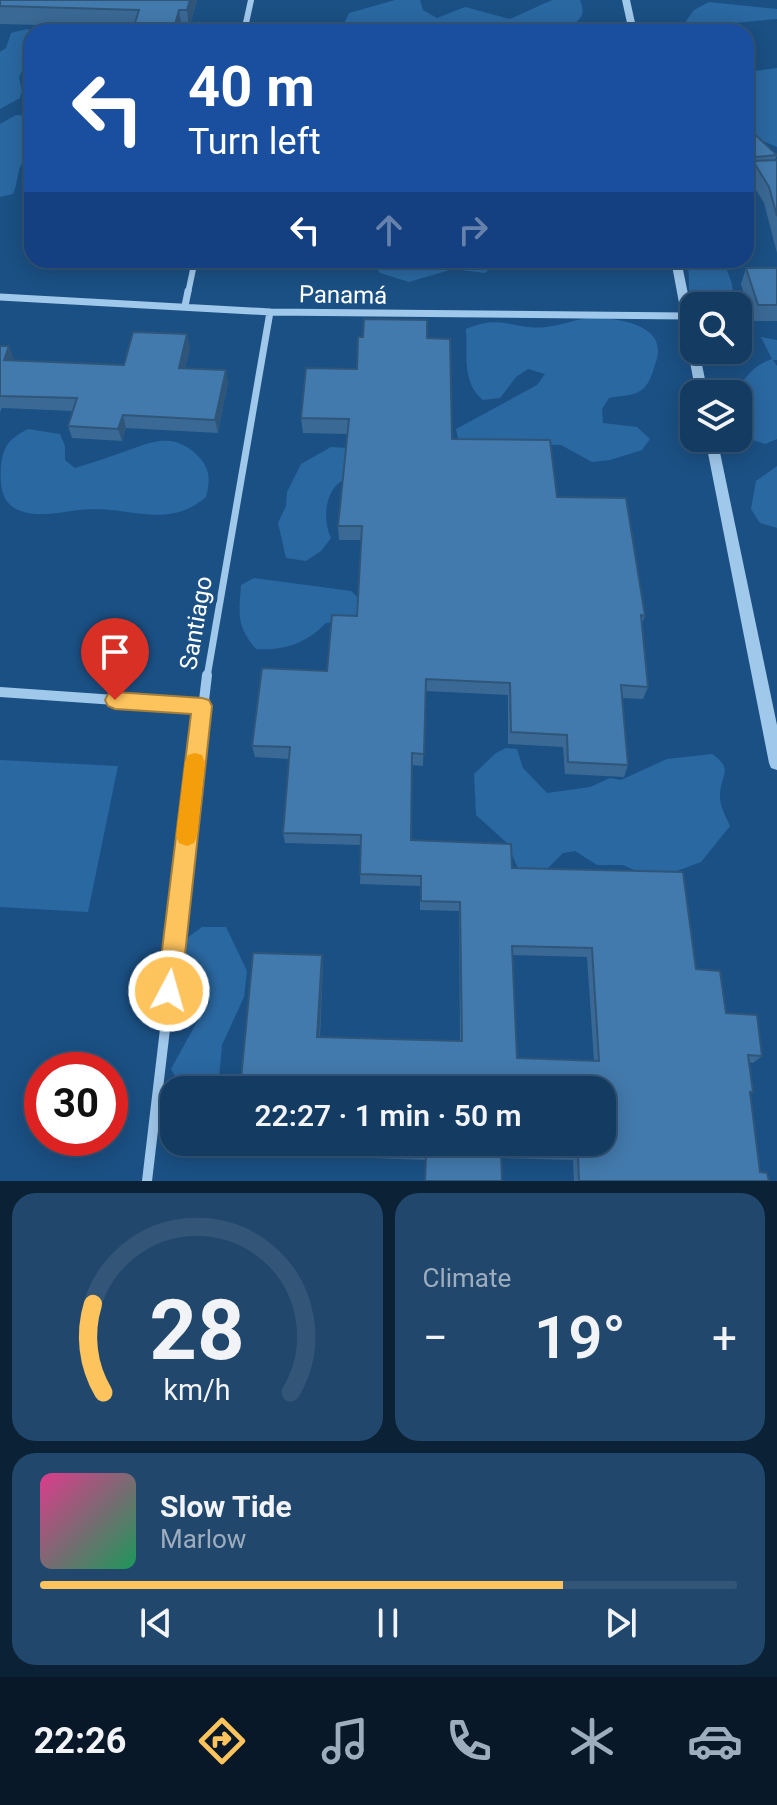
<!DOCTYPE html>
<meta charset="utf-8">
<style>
:root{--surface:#143c63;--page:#21476c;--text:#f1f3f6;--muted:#9dadbe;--line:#335678;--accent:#fdc35d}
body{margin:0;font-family:Roboto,sans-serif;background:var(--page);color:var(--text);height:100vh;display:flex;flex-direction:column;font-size:30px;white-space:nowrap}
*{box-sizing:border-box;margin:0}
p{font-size:26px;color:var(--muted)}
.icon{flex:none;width:44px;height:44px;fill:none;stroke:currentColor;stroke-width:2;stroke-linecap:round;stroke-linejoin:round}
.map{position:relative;height:1181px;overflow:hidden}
.details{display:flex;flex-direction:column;gap:12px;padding:12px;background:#0b2136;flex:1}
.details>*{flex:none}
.banner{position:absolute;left:24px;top:24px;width:730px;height:244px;border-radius:24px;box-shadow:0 4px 20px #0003,0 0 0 2px var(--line);background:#1a4fa0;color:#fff;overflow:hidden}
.buttons{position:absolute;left:680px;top:292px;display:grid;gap:16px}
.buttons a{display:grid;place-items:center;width:72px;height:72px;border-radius:16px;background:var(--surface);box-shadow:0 4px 20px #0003,0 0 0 2px var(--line);font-size:40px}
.speed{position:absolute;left:24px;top:1052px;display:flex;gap:16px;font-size:40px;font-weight:700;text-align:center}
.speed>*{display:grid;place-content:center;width:104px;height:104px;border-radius:50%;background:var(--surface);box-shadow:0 4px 20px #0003,0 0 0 2px var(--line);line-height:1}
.speed .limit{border:12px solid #d22;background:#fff;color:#111}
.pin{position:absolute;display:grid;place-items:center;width:68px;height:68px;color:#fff;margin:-82px -34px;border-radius:50% 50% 50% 0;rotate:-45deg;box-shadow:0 0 8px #0007}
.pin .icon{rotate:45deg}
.me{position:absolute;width:88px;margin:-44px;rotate:6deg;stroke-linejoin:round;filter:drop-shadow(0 0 6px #0008)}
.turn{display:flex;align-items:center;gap:28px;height:168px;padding:0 32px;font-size:36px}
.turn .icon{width:104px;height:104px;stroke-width:2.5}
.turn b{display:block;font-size:56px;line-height:68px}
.lanes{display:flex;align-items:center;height:76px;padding:0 32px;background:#0003;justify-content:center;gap:40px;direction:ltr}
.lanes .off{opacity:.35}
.big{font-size:60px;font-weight:600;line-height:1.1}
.details .card{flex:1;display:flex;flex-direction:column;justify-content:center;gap:12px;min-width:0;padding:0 28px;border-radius:24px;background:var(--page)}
.details .dial{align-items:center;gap:0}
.dial svg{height:208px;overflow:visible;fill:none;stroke:var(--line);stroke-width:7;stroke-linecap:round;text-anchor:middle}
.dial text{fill:var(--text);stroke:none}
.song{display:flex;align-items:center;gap:24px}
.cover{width:96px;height:96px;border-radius:12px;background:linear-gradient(135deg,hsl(330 70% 55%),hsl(150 70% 35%))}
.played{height:8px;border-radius:4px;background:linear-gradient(90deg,var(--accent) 75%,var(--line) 75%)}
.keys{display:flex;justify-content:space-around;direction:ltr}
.heat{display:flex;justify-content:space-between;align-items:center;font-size:44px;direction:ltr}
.details .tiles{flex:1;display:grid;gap:12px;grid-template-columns:1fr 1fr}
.card:last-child{grid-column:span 2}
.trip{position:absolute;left:160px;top:1076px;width:456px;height:80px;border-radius:24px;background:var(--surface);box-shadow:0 4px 20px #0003,0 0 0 2px var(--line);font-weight:600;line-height:80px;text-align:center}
.dock{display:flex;height:128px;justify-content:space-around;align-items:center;background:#081828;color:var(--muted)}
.dock .icon{width:56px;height:56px}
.dock .selected{color:var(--accent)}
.dock b{font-size:36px;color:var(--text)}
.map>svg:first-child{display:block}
.green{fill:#2a68a1}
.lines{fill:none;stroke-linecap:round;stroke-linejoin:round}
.minor-far2{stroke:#a0c8eb;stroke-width:6}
.minor-far1{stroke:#a0c8eb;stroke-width:7}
.minor{stroke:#a0c8eb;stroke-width:10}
.tertiary{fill:#a0c8eb;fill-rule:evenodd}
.wall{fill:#3a6995;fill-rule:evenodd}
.shaded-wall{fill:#2f5579}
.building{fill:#437aad;stroke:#2f5579;stroke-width:2;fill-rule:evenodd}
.route{fill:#fdc35d;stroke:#a47f3c;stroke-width:2}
.slow{fill:#f59e0b}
.labels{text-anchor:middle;stroke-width:8;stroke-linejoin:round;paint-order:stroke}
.street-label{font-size:24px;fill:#fff;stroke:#1b5084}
</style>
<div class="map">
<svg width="777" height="1181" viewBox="0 0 777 1181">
<rect width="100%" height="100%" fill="#1b5084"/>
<!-- green -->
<path class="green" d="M395,0H420L423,10L437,18L465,7L510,19L552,0H580C588,19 576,23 560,31L329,32L343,26L349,13Z
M709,2L777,9V19L688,27L686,21L694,10Z
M27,29L39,32H32V67L23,70L19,77L22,91L20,98L0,109V52L6,48L11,33Z
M777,68V147L746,134V72Z
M16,115L32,116V155C15,163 20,179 13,194L0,197V124Z
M369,260H486L494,265L485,273L453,269L409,282L380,273Z
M687,260H725C725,273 737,285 731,297L716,306H694V312C686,293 691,279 687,260Z
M596,317C625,320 670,326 655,365C652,374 649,386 640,391C632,396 618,396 609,398L602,409L603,423L637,427L650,439L642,450L610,460L592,462L561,445L459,443L456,429L537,385L545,374L528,369L516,377L500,398L483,400C461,382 468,355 466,329C503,313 513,331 546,327C564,325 578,318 596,317Z
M761,337L777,340V360H773L777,366V439L765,444L747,438L738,430V394H732C748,378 748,368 772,359Z
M28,429L60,434L65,446V460L75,468C91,463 107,458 123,452C152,442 173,431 198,456C211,469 210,482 206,497C170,528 134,509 94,509C71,509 43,519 21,511C0,504 0,484 1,465C4,445 9,439 28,429Z
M331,447L350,448L371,468C362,473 348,476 340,482C324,494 323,522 331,538L321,551L306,561L286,558L278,523L286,506L287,492L301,464Z
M777,466V528L760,523L751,509L756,481Z
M254,578L351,591L364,603L371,619L326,623C307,643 284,651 256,649C236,625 239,614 241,585Z
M506,748L517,749L523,768L547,793L590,787L610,778L621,780L667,759L712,754C734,769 721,774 720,794C719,805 726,817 730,826L701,862L669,874L634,870L623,865H597L575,851L563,853L540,876L518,869L507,843L476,815L474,774L496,753Z
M0,760L118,766L88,912L0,907Z
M202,927H226L247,971L244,997L222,1045L218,1090H183L171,1069L198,1020L197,994L176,946Z"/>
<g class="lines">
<!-- minor-far2 -->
<path class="minor-far2" d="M244,32L251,0
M746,171L777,170
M188,293L195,260"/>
<!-- minor-far1 -->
<path class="minor-far1" d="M0,297L270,312L686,316
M185,306L188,291
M207,677L270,312"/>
<!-- minor -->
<path class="minor" d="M0,692L202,706
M147,1181L207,675"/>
<!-- tertiary -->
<path class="tertiary" d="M622,0H630L637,32H629Z
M671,260H681L694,323V350H699L708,394H696Z
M705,438H717L777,725V770L771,768L769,763Z"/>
</g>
<!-- wall -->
<path class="wall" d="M0,0H197L189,29L0,24Z
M746,126L777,155L775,160H777V253L764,203L748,177L751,166L746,167Z
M251,260H309V268L252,269Z
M746,268H777V321H752L741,284Z
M427,338L452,439L557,497L645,616L642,623L648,687L643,699L622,698L628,765L624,777L565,774L563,747L508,744V695L426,691L423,766L412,765L411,840L512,868L696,969L726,1013L762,1056L753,1063L749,1062L753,1092L750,1094L760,1172L769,1181H574L573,1160L501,1158L502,1181H425V1160L212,1152L207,1148L602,1142L240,1090L322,955L323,964L320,1037L460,1041L459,911L420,910V886L360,884L361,845L285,843L283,833L289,759L255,757L252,746L327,671L357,616L361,540H339L338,526L347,434L303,433L301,418L357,369ZM512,955L587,957L594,1061L517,1058Z
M0,346L14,360L124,365L190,347L185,368L228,382L218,433L126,428L122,441L72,438L68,426L73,411L2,408L0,412Z"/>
<!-- shaded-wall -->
<path class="shaded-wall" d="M190,0H197L189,29L187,10Z
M179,10L182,28L181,32H173Z
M187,334L190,347L182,380L179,368Z
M9,346L14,359L9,372L4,360Z
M226,370L228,382L218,433L215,420Z
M123,415L126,428L122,441L118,429Z
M322,955L323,964L319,1043L317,1037Z"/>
<!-- building -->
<path class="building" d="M0,0H190L187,10H179L173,32H132L139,10L0,6Z
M746,126L777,155L746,158Z
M777,160V216L769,187L753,161Z
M746,268H777V305H758Z
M364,319L427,320V338L450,339L452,439L550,440L557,497L626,498L645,616L641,615L648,687L621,685L628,765L568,762L567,735L511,732L510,683L426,679L424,754L412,753L411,840L511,844L512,868L683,872L696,969L720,971L726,1013L757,1015L762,1056L748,1055L753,1092H750L760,1172L767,1173L769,1181H579L578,1156L501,1153L502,1181H425L426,1156L207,1148L208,1142H602V1090H240L253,953L322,955L317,1037L462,1041L460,902L421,901V876L360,874L361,835L283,833L290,747L252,746L262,668L327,671L332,615L357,616L362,526H338L349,419L301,418L306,368L357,369L358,337H363ZM512,946L592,948L599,1061L517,1058Z
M133,332L187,334L179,368L226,370L215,420L123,415L118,429L68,426L77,398L0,396V346H9L4,360L124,365Z"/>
<!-- route -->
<path class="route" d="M115,692L202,698L209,700L212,706L181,991L177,999L169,1003L161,999L157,991L191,714L115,709L108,706L105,700L108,694Z"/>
<!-- slow -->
<path class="slow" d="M195,753L202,755L205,762L197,836L194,843L187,846L179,843L176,836L185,762L188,755Z"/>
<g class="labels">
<!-- street labels -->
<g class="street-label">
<text transform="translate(343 295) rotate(1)" y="8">Panamá</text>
<text transform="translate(196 623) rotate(-80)" y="8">Santiago</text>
</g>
</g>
</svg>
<div class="buttons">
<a><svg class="icon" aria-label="search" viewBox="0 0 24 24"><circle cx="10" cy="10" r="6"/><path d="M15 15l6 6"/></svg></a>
<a><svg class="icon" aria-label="layers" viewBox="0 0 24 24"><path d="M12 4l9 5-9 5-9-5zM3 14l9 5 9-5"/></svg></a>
</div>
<div class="speed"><div class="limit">30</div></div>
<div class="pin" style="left:115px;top:700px;background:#d93025"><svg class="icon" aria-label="arrive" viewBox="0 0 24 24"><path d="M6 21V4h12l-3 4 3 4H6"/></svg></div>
<svg class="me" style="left:169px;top:991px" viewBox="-20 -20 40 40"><circle r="17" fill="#fdc35d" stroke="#fff" stroke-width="3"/><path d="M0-11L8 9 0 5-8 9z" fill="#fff"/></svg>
<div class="trip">22:27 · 1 min · 50 m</div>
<div class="banner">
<div class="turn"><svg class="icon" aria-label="left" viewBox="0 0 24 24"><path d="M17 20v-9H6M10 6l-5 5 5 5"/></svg><div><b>40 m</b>Turn left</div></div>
<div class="lanes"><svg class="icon" aria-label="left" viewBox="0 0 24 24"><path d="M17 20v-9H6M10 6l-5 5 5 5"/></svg><svg class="icon off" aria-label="ahead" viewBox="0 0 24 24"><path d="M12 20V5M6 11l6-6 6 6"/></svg><svg class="icon off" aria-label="right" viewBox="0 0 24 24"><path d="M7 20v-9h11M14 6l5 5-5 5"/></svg></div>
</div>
</div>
<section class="details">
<div class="tiles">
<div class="card dial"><svg viewBox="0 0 100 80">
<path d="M14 69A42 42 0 1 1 86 69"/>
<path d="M14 69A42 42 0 0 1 10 35" stroke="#fdc35d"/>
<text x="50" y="56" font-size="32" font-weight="700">28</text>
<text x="50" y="72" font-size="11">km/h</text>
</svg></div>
<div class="card"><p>Climate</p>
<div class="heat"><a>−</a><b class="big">19°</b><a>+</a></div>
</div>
<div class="card">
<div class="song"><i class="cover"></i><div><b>Slow Tide</b><p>Marlow</p></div></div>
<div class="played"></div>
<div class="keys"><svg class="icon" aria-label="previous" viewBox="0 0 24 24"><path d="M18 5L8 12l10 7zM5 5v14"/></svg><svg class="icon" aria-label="pause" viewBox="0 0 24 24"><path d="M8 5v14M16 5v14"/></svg><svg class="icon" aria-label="next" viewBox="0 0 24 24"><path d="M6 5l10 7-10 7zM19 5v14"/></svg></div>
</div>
</div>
</section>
<nav class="dock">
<b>22:26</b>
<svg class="icon selected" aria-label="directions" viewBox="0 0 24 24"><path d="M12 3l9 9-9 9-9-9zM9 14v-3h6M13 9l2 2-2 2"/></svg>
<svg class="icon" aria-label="music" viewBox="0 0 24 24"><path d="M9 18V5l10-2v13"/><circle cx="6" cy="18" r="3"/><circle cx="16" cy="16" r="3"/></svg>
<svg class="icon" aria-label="phone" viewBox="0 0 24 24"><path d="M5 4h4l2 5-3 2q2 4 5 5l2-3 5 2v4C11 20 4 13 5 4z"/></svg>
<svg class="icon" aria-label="climate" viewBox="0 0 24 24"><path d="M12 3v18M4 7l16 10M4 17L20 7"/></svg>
<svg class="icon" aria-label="car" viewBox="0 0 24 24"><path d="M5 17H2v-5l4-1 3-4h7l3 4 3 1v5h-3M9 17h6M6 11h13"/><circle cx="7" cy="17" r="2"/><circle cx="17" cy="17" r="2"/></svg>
</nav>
